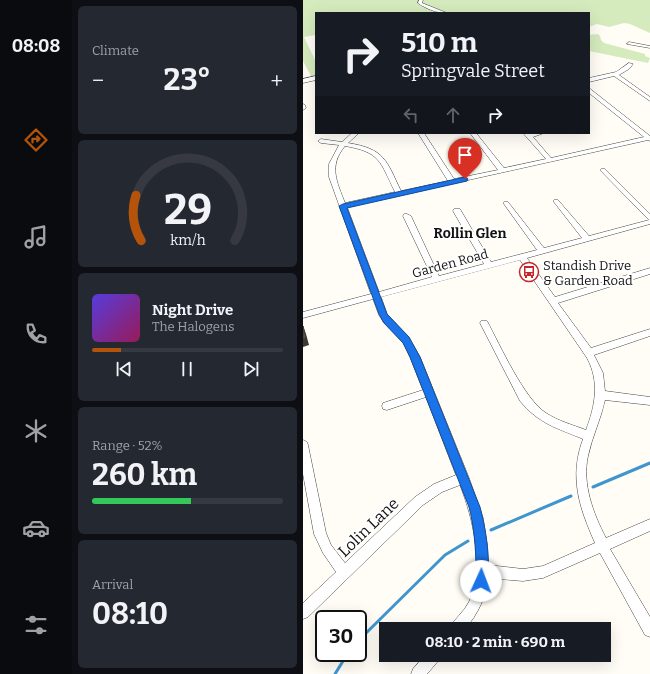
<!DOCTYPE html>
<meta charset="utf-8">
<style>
:root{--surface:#171b24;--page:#242831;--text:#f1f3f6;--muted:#9ea1a6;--line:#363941;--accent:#b45309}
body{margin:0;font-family:Bitter,serif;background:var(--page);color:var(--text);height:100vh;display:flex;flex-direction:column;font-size:15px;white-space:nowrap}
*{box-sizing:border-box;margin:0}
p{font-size:13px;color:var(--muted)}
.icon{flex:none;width:22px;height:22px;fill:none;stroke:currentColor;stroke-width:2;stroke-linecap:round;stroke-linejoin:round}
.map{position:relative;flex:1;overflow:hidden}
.details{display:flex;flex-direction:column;gap:6px;padding:6px;background:#0d0f14;width:231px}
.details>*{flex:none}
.hud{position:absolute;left:12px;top:12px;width:275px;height:122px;border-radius:0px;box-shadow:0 4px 16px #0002;background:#171b24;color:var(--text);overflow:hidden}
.speed{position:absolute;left:12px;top:610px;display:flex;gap:8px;font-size:20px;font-weight:700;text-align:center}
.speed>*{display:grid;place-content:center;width:52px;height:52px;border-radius:50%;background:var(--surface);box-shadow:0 4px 16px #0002;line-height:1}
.speed .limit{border:2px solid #111;border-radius:6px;background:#fff;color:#111}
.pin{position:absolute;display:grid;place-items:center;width:34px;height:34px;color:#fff;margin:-41px -17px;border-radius:50% 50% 50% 0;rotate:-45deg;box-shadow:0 0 4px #0007}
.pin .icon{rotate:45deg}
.me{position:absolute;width:44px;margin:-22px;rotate:2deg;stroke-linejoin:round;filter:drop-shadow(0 0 3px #0008)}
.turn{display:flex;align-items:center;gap:14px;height:84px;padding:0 20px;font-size:18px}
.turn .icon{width:52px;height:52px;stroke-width:2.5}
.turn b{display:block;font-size:28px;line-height:34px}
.lanes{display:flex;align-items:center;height:38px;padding:0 20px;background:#0003;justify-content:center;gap:20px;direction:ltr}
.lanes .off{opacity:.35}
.big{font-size:30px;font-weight:700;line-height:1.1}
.details .card{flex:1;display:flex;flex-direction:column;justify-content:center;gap:6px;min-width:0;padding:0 14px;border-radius:6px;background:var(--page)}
.details .dial{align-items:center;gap:0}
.dial svg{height:104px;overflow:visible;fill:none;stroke:var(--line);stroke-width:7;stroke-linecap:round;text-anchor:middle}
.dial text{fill:var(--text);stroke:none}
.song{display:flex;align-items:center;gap:12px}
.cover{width:48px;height:48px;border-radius:6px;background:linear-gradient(135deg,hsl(250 70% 55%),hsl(330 70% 35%))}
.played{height:4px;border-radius:2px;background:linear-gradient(90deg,var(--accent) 15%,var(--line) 15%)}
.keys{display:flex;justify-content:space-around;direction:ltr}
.heat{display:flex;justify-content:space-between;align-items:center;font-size:22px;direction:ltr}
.charge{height:6px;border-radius:3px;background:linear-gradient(90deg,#34c759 52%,var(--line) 0)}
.trip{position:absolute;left:76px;top:622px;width:232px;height:40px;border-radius:0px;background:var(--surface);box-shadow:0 4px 16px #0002;font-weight:700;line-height:40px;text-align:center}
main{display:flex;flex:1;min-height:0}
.tabs{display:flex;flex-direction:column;width:72px;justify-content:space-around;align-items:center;background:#090b0e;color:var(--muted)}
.tabs .icon{width:28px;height:28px}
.tabs .current{color:var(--accent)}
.tabs b{font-size:18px;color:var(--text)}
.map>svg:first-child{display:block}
.green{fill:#d5ebbd}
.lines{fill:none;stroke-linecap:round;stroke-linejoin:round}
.stream{stroke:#3f96cf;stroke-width:3}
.minor-casing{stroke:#444;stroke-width:1}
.minor{fill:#fff;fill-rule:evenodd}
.shaded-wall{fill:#3f3936}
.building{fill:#5a524d;stroke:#3f3936}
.route{fill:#1a73e8;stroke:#114b97}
.labels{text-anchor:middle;stroke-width:4;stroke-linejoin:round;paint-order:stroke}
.street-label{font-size:13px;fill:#111;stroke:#fff}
.poi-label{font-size:13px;fill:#111;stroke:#fff;text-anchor:start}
.neighbourhood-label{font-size:14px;font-weight:bold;fill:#111;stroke:#fff}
.near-street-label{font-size:16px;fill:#111;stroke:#fff}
</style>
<main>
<nav class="tabs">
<b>08:08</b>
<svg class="icon current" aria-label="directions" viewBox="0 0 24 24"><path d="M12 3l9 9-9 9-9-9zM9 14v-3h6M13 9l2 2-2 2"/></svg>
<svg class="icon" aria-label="music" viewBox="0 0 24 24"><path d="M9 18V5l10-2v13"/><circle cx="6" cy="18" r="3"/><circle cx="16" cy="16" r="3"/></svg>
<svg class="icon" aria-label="phone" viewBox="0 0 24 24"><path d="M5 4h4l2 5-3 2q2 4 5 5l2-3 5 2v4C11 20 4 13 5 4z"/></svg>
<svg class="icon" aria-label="climate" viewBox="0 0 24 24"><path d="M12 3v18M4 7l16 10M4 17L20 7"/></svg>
<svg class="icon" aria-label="car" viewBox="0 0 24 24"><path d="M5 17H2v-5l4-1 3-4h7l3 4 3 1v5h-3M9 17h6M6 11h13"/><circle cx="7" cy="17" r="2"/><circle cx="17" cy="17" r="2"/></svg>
<svg class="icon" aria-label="filters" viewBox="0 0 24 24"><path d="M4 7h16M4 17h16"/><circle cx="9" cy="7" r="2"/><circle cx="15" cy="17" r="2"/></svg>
</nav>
<section class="details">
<div class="card"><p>Climate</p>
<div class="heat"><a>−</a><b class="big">23°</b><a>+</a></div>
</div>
<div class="card dial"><svg viewBox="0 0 100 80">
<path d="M14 69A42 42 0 1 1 86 69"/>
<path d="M14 69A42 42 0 0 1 10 34" stroke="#b45309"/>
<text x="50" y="56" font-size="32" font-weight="700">29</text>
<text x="50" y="72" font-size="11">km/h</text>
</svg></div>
<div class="card">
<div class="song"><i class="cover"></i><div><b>Night Drive</b><p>The Halogens</p></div></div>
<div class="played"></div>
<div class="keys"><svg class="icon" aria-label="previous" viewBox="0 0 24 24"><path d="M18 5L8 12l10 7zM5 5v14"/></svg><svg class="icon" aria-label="pause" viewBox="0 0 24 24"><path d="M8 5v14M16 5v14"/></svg><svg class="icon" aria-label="next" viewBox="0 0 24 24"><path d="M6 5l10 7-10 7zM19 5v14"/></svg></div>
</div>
<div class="card"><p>Range · 52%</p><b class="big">260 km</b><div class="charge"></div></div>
<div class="card"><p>Arrival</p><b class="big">08:10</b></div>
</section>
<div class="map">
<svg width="347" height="674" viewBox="0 0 347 674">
<rect width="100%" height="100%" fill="#fffdf5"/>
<!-- green -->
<path class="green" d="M0,0H347V33L327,24L321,23L306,27L294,24L286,27V13H13V35L1,37L13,62V85L0,61Z
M295,34L297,36L298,40L301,43L342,54V56L347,58L345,63L286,51V35Z"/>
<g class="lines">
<!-- stream -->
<path class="stream" d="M290,487L347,463
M188,530L268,496
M55,641L142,555L165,541
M32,674L45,653"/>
<!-- minor casing -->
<g class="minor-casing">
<path id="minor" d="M116,0H120L119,3L144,13C134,13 123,9 115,3Z
M326,42L347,46V48L324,44Z
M326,63L330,64L326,69L316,75L347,97V101L311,76L286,82V78L313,72Z
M13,76V80L0,83V79Z
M286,88L347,136V141L345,140L44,207L76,292L129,277L100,216L101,214H104L108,216L136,276L181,264L150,211L151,209H157L188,262L234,250L201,204V202H205L241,248L279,238L251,202V200H255L286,236L346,220L298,171V169H302L347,214V224L224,258L252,297L347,268V274L255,303L288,348L347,329V336L291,355L300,373L302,391L347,397V405L302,400C298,419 289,437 285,456C279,484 290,513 303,538L347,519V531L307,549L347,617V637L342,635L297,553L240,578L220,581L185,578C183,597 175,614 162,629H146C151,619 161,612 166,602C182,567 170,518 157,485L139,492L120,505L5,617L0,619V603L33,572L20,553L11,534L0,474V440L4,442L5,445L23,533L28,545L42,563L112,497L131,484L153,475L123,397L84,410L80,409L79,406L80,403L120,390L107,357L100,342L81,323L76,315L70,299L0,318V312L68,294L26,177V164L36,145L18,143L15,141L18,139L39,142L49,133H56L45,143C82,149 83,160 98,191L145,181L115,133H121L151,179L195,170L167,133H173L201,168L243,159L220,133H241L230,137L248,158L341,137L286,93ZM42,146C78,152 77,162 92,192L42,203C34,182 25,166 42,146ZM217,260L284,358C297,382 292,406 283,430C270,425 255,421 243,413C221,399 197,345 184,321H178L177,323L217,401C236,424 254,428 280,439C266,477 276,507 292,543L240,566L220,569L185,565L184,544L180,518L166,478L117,357L106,338L84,314L78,297Z
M0,104L2,105L3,108L0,110Z
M122,655H138L136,660L124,674H108L110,669Z"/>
</g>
<!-- minor -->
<use href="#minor" class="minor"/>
</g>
<!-- shaded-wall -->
<path class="shaded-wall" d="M0,326L3,334L6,345L0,347Z"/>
<!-- building -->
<path class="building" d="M0,326L3,338L0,339Z"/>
<!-- route -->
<path class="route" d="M162,177L165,179L164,181L44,208L84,314L106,337L117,357L177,507C182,525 190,568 182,585L178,587L173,585C171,579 173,576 173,570C173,549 171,526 166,507L107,357L100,343L81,323L76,314L36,206L40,204Z"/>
<!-- icons -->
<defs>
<g id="bus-ring" transform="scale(1)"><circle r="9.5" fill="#fff" stroke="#c4262e" stroke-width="1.5"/><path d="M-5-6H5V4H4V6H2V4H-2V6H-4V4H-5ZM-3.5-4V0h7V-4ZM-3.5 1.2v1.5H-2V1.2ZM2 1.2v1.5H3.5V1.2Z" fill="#c4262e"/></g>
</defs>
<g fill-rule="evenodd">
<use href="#bus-ring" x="226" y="272"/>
</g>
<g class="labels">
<!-- street labels -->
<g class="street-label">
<text transform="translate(147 263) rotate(-15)" y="5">Garden Road</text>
</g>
<!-- poi labels -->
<g class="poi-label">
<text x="240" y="270">Standish Drive<tspan x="240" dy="15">&amp; Garden Road</tspan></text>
</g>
<!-- neighbourhood labels -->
<g class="neighbourhood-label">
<text x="167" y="238">Rollin Glen</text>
</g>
<!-- near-street labels -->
<g class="near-street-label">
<text transform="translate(65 527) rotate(-44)" y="6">Lolin Lane</text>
</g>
</g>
</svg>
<div class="speed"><div class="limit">30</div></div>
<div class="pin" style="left:162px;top:179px;background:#d93025"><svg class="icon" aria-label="arrive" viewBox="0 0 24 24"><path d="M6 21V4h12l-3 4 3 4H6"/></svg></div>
<svg class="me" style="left:178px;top:581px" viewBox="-20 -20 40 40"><circle r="19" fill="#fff"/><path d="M0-13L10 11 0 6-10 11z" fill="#1a73e8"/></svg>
<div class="trip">08:10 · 2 min · 690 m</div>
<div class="hud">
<div class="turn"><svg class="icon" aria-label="right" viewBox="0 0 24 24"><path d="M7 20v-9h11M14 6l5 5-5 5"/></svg><div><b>510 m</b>Springvale Street</div></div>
<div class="lanes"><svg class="icon off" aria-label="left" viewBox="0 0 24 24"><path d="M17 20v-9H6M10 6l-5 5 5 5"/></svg><svg class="icon off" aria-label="ahead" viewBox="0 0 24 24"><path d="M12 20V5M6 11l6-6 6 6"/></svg><svg class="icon" aria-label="right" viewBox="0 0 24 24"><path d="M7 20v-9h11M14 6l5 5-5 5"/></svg></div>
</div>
</div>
</main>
